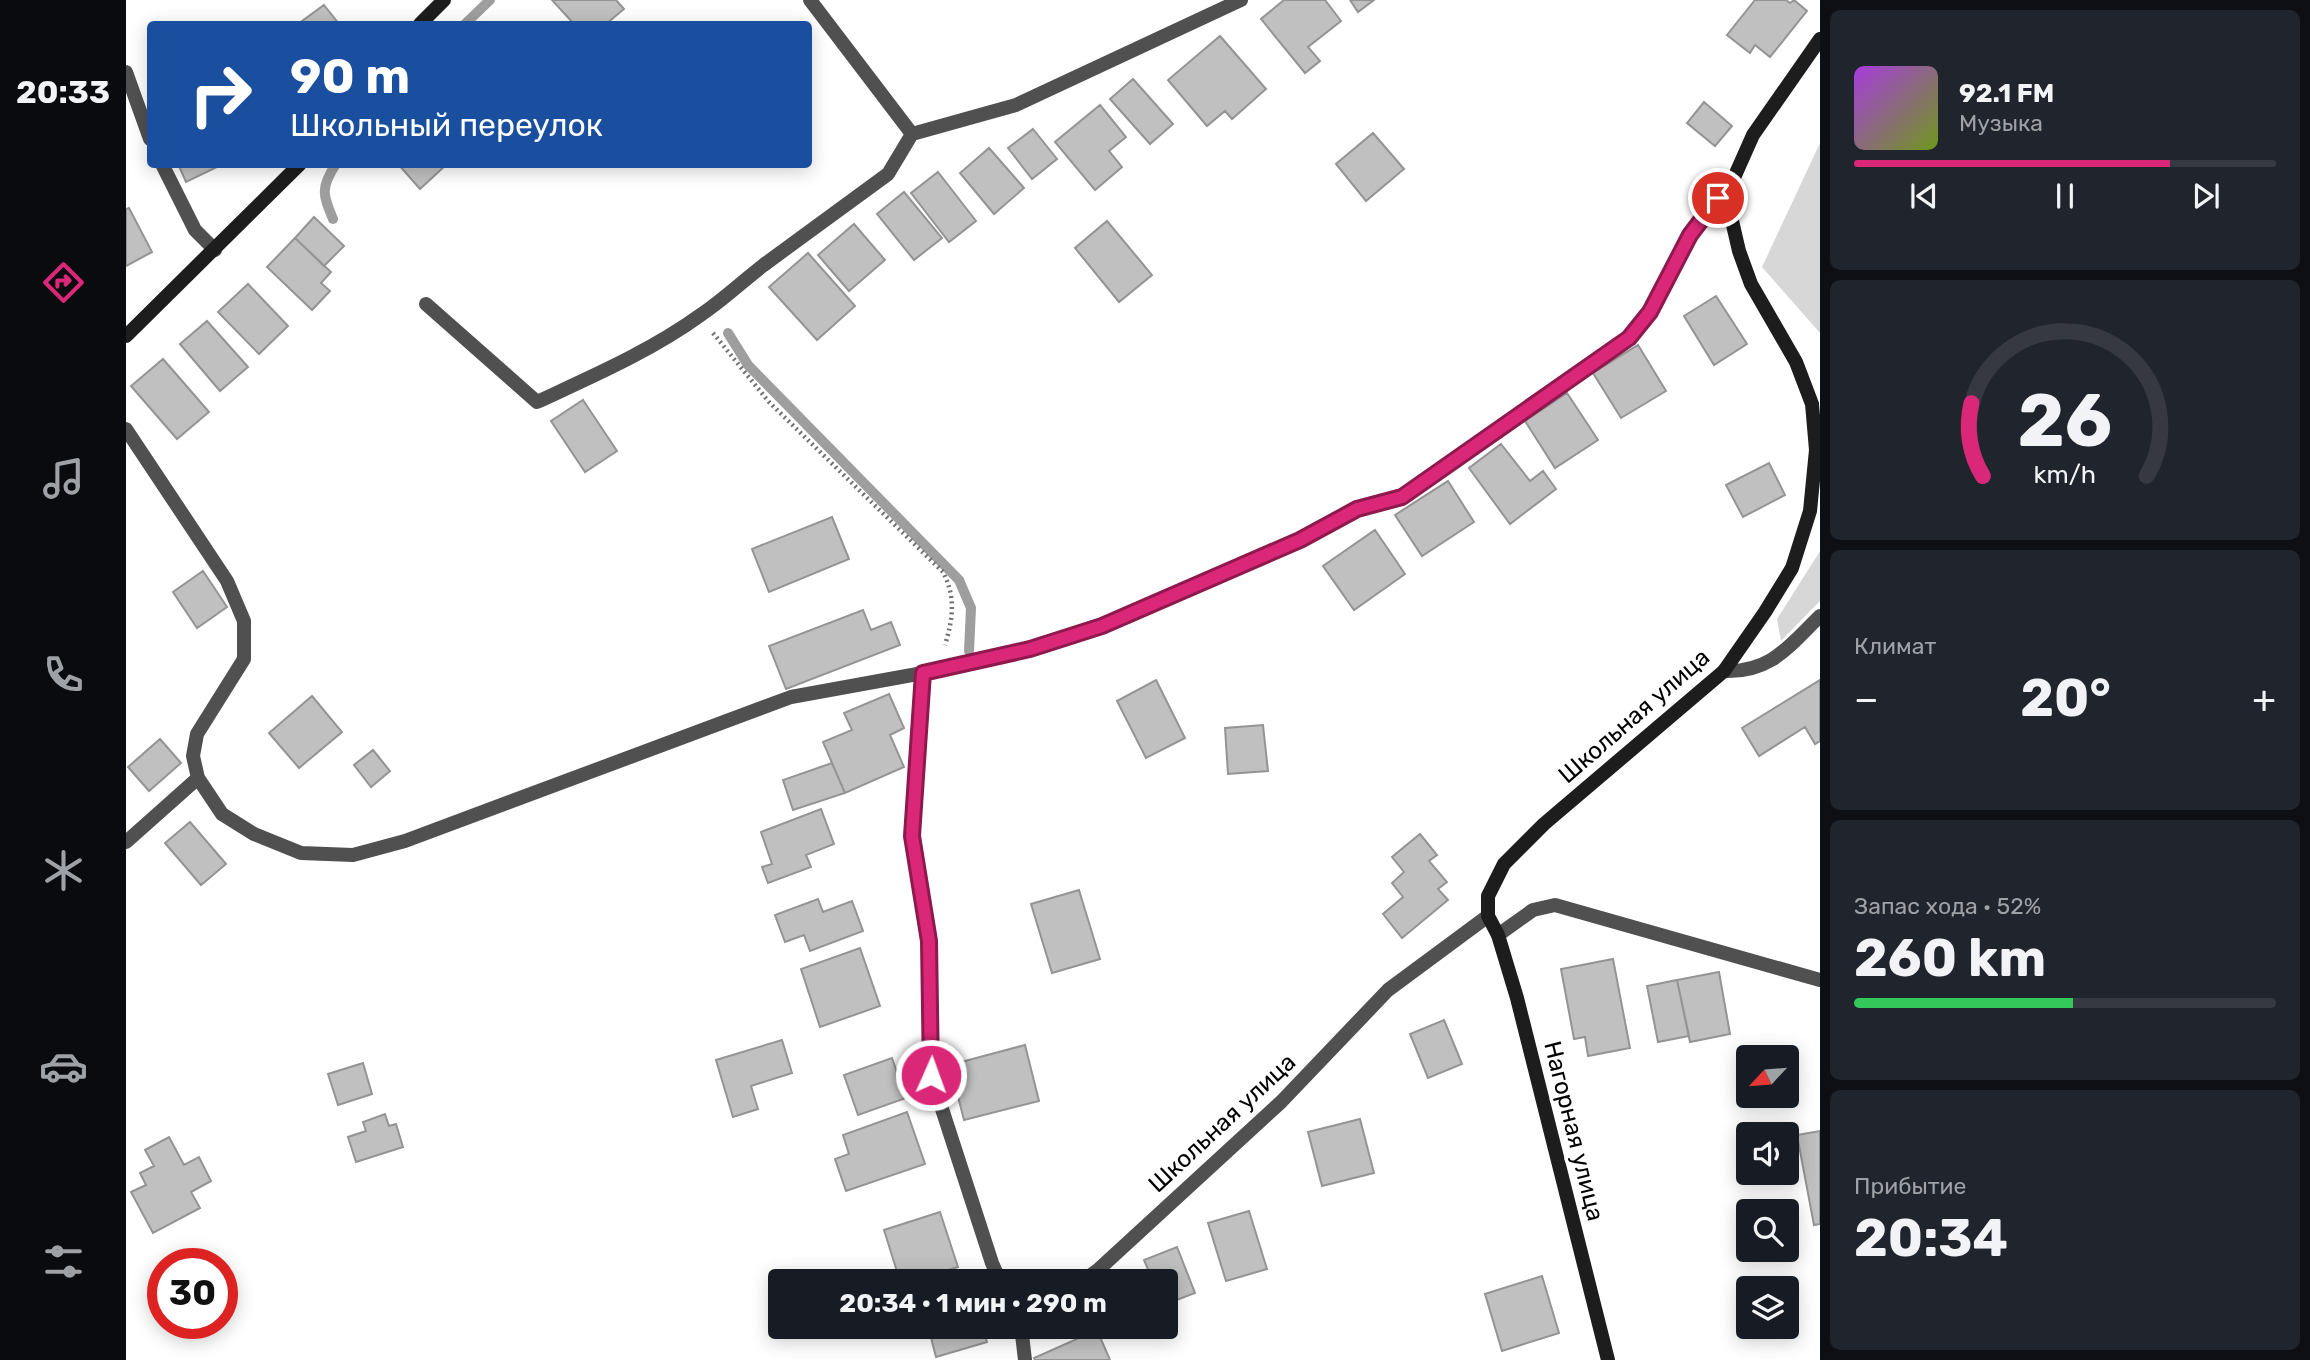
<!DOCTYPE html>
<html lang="ru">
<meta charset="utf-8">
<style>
:root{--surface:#171b24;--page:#20242c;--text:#f1f3f6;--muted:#9ea1a6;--line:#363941;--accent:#db2777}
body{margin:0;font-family:Rubik,sans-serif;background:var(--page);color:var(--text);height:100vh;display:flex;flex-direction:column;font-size:26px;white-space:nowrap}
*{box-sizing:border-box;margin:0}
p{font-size:23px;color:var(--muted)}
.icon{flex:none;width:38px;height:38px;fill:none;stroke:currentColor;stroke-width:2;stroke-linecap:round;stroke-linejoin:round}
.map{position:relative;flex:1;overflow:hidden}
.panel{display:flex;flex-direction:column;gap:10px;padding:10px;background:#0d0f14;width:490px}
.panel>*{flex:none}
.hud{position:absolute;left:21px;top:21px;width:665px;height:147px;border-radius:7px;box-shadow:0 4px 18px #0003;background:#1a4fa0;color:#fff;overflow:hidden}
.needle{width:46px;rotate:244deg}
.fabs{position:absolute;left:1610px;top:1045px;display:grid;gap:14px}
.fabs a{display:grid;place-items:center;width:63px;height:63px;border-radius:7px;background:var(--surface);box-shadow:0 4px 18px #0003;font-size:35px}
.speed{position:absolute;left:21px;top:1248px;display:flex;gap:14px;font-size:35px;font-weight:700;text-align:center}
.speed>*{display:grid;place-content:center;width:91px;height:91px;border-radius:50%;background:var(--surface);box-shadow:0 4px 18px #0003;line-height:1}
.speed .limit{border:10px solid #d22;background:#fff;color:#111}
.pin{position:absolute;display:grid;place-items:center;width:60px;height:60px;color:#fff;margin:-30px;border:4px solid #fff;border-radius:50%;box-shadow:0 2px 7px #0007}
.me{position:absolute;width:77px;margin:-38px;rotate:2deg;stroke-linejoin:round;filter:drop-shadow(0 0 5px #0008)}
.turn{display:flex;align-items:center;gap:24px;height:147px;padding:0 28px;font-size:32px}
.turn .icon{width:91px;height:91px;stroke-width:2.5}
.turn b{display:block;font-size:49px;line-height:60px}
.big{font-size:52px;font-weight:700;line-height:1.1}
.panel .tile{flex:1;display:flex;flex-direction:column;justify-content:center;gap:10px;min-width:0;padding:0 24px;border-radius:10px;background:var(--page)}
.panel .dial{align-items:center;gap:0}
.dial svg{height:182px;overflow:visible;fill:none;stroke:var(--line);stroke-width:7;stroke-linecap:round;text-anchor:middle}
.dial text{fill:var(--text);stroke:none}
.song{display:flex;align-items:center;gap:21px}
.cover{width:84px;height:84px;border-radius:10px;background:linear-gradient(135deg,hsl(280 70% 55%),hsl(80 70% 35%))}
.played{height:7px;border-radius:4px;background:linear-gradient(90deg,var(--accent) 75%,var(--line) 75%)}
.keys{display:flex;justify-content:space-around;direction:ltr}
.heat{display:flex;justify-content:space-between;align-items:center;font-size:38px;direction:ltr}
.charge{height:10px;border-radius:5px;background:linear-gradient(90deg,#34c759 52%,var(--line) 0)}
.trip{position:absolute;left:642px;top:1269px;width:410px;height:70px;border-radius:7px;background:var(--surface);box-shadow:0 4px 18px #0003;font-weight:700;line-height:70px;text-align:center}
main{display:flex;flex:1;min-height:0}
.dock{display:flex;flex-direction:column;width:126px;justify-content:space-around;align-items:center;background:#090b0e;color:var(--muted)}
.dock .icon{width:49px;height:49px}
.dock .current{color:var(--accent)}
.dock b{font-size:32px;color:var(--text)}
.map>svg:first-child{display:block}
.green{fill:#d7d7d7}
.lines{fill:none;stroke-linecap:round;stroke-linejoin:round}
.stream{stroke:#9e9e9e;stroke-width:10}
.building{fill:#c0c0c0;stroke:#949494;stroke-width:2}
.path{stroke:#727272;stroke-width:4.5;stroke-dasharray:2 3.5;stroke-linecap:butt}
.lane{stroke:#505050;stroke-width:14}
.street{stroke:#505050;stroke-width:14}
.secondary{stroke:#1d1d1d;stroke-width:14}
.route-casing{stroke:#8e194d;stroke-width:18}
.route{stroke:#db2777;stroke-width:12}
.labels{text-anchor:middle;stroke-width:7;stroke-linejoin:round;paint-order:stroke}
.street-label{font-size:24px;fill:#000;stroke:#fff}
</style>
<main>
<nav class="dock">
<b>20:33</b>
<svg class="icon current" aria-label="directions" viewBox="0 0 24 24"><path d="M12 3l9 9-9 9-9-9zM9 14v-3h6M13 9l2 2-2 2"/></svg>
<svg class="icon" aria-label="music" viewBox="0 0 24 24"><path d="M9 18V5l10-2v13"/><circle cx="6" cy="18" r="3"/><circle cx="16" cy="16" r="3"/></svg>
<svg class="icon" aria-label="phone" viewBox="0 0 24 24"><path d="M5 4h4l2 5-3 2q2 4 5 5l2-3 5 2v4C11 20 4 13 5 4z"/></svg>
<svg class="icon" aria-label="climate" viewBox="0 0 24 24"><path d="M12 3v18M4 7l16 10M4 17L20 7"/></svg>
<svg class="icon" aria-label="car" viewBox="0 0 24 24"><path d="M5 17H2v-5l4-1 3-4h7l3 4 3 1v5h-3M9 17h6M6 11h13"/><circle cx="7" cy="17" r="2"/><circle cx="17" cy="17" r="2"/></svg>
<svg class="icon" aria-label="filters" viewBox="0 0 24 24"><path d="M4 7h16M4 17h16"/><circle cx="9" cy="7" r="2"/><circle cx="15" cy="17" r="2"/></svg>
</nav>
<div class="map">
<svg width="1694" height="1360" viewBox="0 0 1694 1360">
<rect width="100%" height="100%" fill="#fff"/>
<!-- green -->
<path class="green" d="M1694,143V333L1636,267Z
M1694,551V601L1655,641L1651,619Z"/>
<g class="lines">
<!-- stream -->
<path class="stream" d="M339,24L364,0
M207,219C197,195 194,188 210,164
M602,333L622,365L833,580L845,608L843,651"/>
</g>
<!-- building -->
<path class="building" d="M426,0H490L498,9L480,24H448Z
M1158,0H1199L1215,21L1182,47L1194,61L1179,73L1135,19Z
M1224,0H1248L1232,12Z
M1629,0H1660L1664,3L1668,0L1681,11L1644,57L1629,45L1624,53L1601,35Z
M198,5L213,24H172Z
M1094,36L1140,89L1106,119L1099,111L1081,126L1042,80Z
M1007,79L1047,124L1024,144L984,99Z
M1578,102L1606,126L1589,146L1561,123Z
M974,105L1000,137L983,151L996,167L969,190L929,142Z
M907,129L931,159L906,179L882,148Z
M1247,133L1278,169L1240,201L1210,164Z
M863,148L898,188L868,214L834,173Z
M52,164H97L60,182Z
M272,164H321L294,189Z
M812,172L850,221L823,242L785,193Z
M778,192L816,238L788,260L751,214Z
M3,208L26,252L0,266V209Z
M188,217L218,246L198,266L169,238Z
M981,221L1026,275L993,302L949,248Z
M728,224L759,260L723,291L692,255Z
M169,238L205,272L195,283L204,291L186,310L141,267Z
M682,253L729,306L691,340L643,287Z
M122,284L162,326L133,354L92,312Z
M1590,296L1621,344L1588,365L1558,316Z
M81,321L122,367L94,391L54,344Z
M1512,345L1540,391L1495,418L1467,373Z
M37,359L83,412L51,439L5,386Z
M1441,393L1472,440L1429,468L1399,421Z
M457,400L491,451L459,472L425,421Z
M1375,444L1404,481L1417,471L1430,489L1384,524L1343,468Z
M1643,463L1659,495L1617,517L1600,485Z
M1322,481L1348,522L1296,556L1269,515Z
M706,517L723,559L643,592L626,549Z
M1249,530L1279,574L1228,610L1197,566Z
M77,571L101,607L71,628L47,592Z
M737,610L745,630L765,622L774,645L660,689L643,646Z
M1030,680L1059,738L1020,758L991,701Z
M1694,680V741L1689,744L1679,727L1633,756L1616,728Z
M763,694L778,728L764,735L778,767L719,793L697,742L726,730L718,713Z
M186,696L216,732L173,768L143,733Z
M1137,725L1142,771L1102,774L1099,728Z
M34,739L55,763L23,791L2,767Z
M247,750L264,771L245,787L228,765Z
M706,763L719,793L667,810L657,780Z
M695,809L708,844L680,855L685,867L642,883L636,867L646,864L635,832Z
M64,822L100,864L75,885L39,843Z
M1294,834L1311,855L1303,861L1321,882L1312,889L1322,900L1276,938L1257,914L1277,897L1266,883L1278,872L1266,857Z
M953,890L974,959L926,973L905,904Z
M692,899L697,912L726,901L737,931L684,951L678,935L659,942L649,915Z
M734,948L754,1006L694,1027L675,969Z
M1487,959L1504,1048L1462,1056L1459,1037L1448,1039L1435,969Z
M1593,972L1604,1034L1564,1042L1551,980Z
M1551,980L1563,1036L1532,1042L1521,986Z
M1318,1020L1336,1064L1302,1078L1284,1034Z
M656,1040L666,1073L625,1086L632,1109L607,1117L590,1060Z
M899,1045L913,1101L838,1120L824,1065Z
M766,1058L780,1098L732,1115L718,1075Z
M237,1063L246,1094L212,1105L202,1074Z
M781,1112L799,1164L720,1191L709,1159L723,1154L717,1135Z
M259,1114L263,1126L270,1124L277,1147L230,1162L222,1137L240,1131L237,1122Z
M1234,1119L1248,1173L1196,1186L1182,1132Z
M1694,1131V1224L1688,1225L1671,1135Z
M43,1137L58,1165L73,1157L85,1181L65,1192L74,1208L27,1233L5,1192L20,1185L14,1173L28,1166L19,1150Z
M1123,1211L1141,1269L1100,1281L1082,1223Z
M814,1212L832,1267L787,1281H774L758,1230Z
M1051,1247L1069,1293L1040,1304V1281H1027L1018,1260Z
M840,1273L843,1281H812Z
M1416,1276L1433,1333L1376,1351L1359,1294Z
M802,1326H856L861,1342L810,1357Z
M971,1330L984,1360H909L908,1358Z"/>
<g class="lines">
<!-- path -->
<path class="path" d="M587,333L643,402L817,572C830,597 827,619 819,645"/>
<!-- lane -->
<path class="lane" d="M0,72L24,139
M36,164L69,230L89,250
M300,304L411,402C467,376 525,351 576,314C598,299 618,280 639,264
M0,429L101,581L118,621V659L71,734L67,756L72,778L96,814L128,834L175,853L227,855L279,841L665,697L797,673
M1598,671C1645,673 1663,646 1694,616
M0,842L72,778"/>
<!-- street -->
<path class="street" d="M684,0L786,134
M639,264L762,174L786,134L890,105L1115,0
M1372,935L1407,910L1429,905L1694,980
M874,1281L866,1263L805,1075L803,941L786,836L797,673L903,649L976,626L1174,539L1231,509L1276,497L1503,338L1523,312L1564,235L1607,180
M957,1281L972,1270L1155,1102L1262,990L1362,916
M895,1326L899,1360"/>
<!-- secondary -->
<path class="secondary" d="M294,24L318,0
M0,336L174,164
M1482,1360L1391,998L1372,935L1362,916V896L1378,864L1418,824L1598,671L1639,612L1666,568L1684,511L1690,450L1686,404L1670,362L1625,284L1613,251L1604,212L1607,180L1627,135L1694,39"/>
</g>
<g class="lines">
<!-- route casing -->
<g class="route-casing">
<path id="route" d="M805,1075L803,941L786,836L797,673L904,649L976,626L1174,540L1231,509L1276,497L1503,338L1524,312L1564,235L1592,198"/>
</g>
<!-- route -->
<use href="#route" class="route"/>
</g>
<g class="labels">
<!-- street labels -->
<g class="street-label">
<text transform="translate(1508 716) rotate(-41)" y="8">Школьная улица</text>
<text transform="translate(1096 1123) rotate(-43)" y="8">Школьная улица</text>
<text transform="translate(1448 1131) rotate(76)" y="8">Нагорная улица</text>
</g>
</g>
</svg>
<div class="fabs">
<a><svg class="needle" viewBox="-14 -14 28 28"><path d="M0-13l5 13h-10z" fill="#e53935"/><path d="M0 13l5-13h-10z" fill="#9ea1a6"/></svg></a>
<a><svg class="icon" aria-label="sound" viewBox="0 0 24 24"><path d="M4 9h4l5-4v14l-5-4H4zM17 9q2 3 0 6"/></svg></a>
<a><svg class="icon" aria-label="search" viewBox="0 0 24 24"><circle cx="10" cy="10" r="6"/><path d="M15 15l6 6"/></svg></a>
<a><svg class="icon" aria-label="layers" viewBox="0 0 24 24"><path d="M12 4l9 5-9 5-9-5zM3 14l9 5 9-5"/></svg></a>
</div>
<div class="speed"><div class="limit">30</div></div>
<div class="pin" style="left:1592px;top:198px;background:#d93025"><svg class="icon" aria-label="arrive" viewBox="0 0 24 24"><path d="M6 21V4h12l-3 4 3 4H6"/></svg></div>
<svg class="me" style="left:805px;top:1075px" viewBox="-20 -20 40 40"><circle r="17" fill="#db2777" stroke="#fff" stroke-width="3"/><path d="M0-11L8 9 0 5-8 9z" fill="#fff"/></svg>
<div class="trip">20:34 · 1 мин · 290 m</div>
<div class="hud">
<div class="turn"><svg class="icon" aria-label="right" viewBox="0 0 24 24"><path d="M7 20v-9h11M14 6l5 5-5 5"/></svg><div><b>90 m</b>Школьный переулок</div></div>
</div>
</div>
<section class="panel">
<div class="tile">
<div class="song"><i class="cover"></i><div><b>92.1 FM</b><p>Музыка</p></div></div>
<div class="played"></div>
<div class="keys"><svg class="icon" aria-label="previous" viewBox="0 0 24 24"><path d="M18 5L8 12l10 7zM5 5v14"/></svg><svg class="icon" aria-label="pause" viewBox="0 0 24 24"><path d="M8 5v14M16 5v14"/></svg><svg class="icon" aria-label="next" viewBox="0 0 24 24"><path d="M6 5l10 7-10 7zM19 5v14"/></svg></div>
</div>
<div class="tile dial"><svg viewBox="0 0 100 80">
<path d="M14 69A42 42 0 1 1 86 69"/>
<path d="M14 69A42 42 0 0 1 9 37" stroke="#db2777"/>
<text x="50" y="56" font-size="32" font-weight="700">26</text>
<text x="50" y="72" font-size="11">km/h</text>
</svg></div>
<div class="tile"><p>Климат</p>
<div class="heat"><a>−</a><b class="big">20°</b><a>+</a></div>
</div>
<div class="tile"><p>Запас хода · 52%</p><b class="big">260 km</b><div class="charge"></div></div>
<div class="tile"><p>Прибытие</p><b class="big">20:34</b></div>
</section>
</main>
